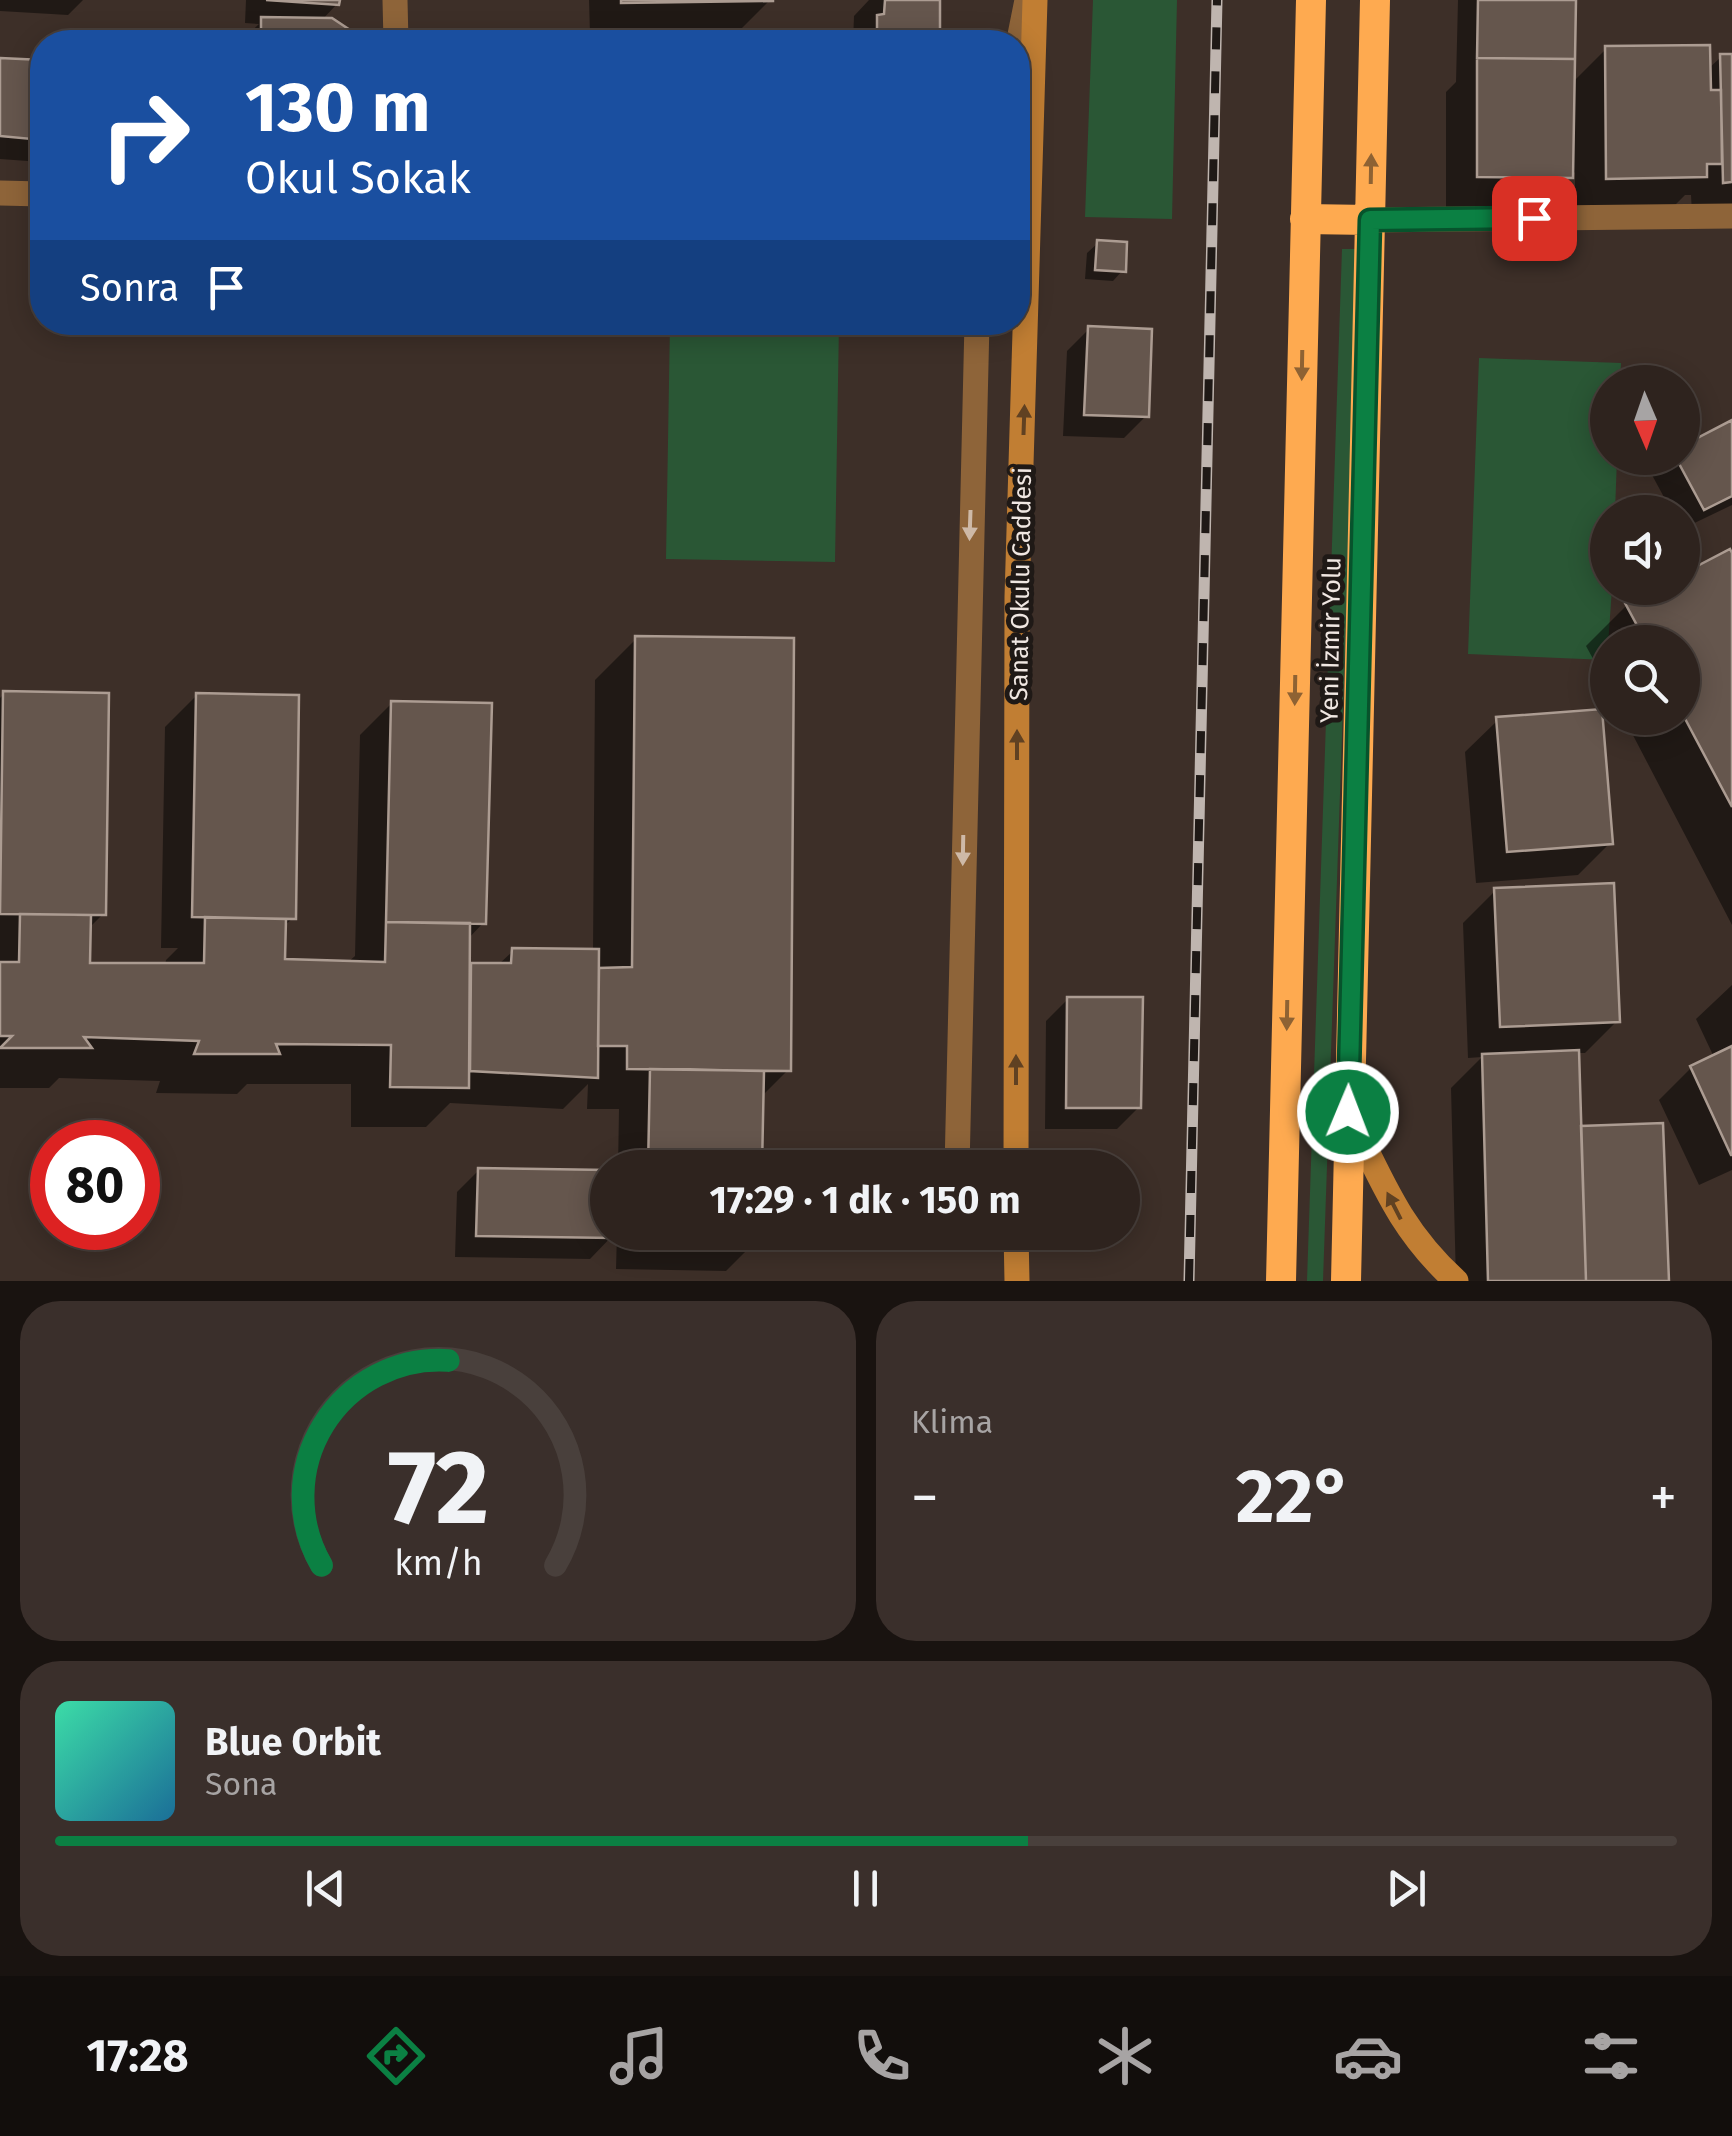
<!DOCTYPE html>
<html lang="tr">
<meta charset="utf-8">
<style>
:root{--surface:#2e231e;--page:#3a2f2b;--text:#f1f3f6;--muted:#a7a4a4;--line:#49403c;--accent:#0b8043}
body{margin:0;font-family:"Fira Sans",sans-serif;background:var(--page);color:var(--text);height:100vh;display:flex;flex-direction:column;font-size:38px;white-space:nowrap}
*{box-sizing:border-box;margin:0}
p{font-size:32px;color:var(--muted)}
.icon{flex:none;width:55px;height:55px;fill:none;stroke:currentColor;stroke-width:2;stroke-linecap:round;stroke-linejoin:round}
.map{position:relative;height:1281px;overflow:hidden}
.sheet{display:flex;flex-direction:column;gap:20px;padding:20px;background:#191310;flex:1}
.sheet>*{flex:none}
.top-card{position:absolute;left:30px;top:30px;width:1000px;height:305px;border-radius:40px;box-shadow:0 5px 25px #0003,0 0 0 2px var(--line);background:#1a4fa0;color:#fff;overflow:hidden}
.needle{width:65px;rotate:178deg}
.fabs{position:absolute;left:1590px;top:365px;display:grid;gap:20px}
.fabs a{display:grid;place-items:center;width:110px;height:110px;border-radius:50%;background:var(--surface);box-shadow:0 5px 25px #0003,0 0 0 2px var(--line);font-size:50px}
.speed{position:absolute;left:30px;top:1120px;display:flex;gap:20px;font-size:50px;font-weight:700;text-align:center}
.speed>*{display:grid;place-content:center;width:130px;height:130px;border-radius:50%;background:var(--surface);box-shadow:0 5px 25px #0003,0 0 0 2px var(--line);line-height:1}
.speed .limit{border:15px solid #d22;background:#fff;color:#111}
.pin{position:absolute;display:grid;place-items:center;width:85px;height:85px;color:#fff;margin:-42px;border-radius:20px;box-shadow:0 5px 15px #0006}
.me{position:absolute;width:110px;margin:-55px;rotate:1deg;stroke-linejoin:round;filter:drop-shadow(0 0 8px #0008)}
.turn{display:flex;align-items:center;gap:35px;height:210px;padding:0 50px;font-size:45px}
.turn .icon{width:130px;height:130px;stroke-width:2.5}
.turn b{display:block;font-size:70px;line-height:85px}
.then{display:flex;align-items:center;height:95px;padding:0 50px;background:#0003;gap:20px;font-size:38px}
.big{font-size:75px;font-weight:700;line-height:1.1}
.sheet .tile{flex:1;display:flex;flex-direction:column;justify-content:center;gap:15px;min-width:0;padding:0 35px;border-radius:40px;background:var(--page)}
.sheet .dial{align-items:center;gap:0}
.dial svg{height:260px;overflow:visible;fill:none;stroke:var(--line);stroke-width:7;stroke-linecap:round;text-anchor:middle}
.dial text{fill:var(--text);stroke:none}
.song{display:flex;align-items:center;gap:30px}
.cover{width:120px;height:120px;border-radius:15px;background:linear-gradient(135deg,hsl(160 70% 55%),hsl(200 70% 35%))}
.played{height:10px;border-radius:5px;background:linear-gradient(90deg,var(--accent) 60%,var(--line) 60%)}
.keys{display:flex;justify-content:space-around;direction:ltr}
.heat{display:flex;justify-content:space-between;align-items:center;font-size:55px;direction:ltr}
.sheet .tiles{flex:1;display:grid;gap:20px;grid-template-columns:1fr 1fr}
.tile:last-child{grid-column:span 2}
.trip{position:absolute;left:590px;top:1150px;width:550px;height:100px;border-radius:50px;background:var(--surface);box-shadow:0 5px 25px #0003,0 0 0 2px var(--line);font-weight:700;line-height:100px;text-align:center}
.tab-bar{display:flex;height:160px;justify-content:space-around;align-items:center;background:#120e0c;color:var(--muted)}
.tab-bar .icon{width:70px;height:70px}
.tab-bar .on{color:var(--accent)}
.tab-bar b{font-size:45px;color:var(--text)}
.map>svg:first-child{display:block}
.green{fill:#2a5735}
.shadow{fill:#0007}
.building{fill:#65564d;stroke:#ac9c92;stroke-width:2.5}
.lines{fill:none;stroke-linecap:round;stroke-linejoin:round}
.street{stroke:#8e6439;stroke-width:25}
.secondary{stroke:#c17e33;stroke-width:25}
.highway{stroke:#feaa50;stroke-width:30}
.rail-casing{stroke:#bfb5af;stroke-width:11}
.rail{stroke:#1f1916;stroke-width:8;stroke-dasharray:22;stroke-linecap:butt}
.oneway{fill:#8e6233}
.oneway2{fill:#604122}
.oneway3{fill:#ceb9a7}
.route-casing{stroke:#07532c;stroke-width:25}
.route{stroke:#0b8043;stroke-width:18}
.labels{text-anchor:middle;stroke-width:10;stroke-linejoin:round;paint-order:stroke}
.street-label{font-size:25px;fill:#f0e7e2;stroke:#1f1916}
</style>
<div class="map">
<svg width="1732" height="1281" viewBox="0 0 1732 1281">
<rect width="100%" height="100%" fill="#3d2f28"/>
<!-- green -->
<path class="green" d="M1093,0H1177L1172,219L1085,217Z
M1342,249H1359L1323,1281H1307Z
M670,323H839L835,562L666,559Z
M1479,358L1621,363L1620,382H1608V458H1617L1615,512H1608V588H1612L1607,660L1468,654Z"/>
<!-- shadow -->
<path class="shadow" d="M0,0H83L68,15L0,11Z
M246,0H337V4L321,21L354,35V42H240L259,24L245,23Z
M589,0H770L738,32L590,34Z
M869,0H938V42H853L854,16Z
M1458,0H1574L1572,83L1606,49L1708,69L1721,57L1732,56V212L1692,214L1691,195H1685L1672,208L1575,210V172L1538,209L1446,208V92L1456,82Z
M0,60L42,63L41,162L0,159Z
M1098,243L1123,270L1113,281L1085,279L1087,253Z
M1089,329L1146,416L1124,438L1063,436L1067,351Z
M1732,423V505L1682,529V512H1672L1652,475L1670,458H1682Z
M1732,558V925L1624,718H1682V642H1608V686L1586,646L1627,605L1662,588H1682Z
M636,639L788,1070L761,1097L759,1168H618L619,1109H587L588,1084L563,1109L450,1103L426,1127H351V1084H247L237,1094L156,1093L160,1081L59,1078L49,1088H0V698L4,694L103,914L88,929L87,965H165L166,960L178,948H161L165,727L197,695L293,918L283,927V962L347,963L355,956L360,735L392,703L484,922L468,939L467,970L472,965H498L513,951L593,952L595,680Z
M1498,720L1610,843L1578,875L1476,883L1465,752Z
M1495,891L1617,1021L1585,1053H1577L1579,1129L1666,1281H1456L1451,1088L1482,1057L1468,1058L1463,923Z
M1732,985V1170L1699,1185L1659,1100L1691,1068L1713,1055L1696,1019Z
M1068,999L1139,1107L1117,1129H1045L1046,1021Z
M479,1170L608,1232H616L590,1259L455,1257L457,1192Z
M617,1232H758V1239L726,1271L616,1269Z"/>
<!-- building -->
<path class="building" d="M266,0H340L339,5Z
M621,0H773V1L621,3Z
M885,0H940V42H877V15L884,14Z
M1478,0H1576L1575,59L1477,58Z
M261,17L332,18L356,34V42H261Z
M1710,45L1711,90H1721L1722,164H1707V177L1606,179L1605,46Z
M1720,54H1732V182L1723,183Z
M0,58L42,60V140L0,136Z
M1477,58L1575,59L1573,178L1477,177Z
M1097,240L1127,242L1126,272L1095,270Z
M1088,326L1152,329L1149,417L1084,415Z
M1732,420V496L1704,510L1676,458H1682V446Z
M1730,549L1732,553V807L1682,713V642H1646L1625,603L1656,588H1682V574Z
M635,636L794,638L791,1071L627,1069V1046H598L599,968L632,967Z
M3,691L109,693L106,915L0,914Z
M196,693L299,695L296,919L192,917Z
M391,701L492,703L486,924L386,922Z
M1602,709L1613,844L1507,852L1496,717Z
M1614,883L1620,1022L1500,1027L1494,888Z
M20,914L91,915L90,963H204L205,917L286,919L285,959L385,962L386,922L470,923L469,1088L390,1087L391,1045L276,1044L280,1054H194L199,1041L84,1037L92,1048H0L12,1036H0V962H19Z
M512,948L599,949L598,1078L470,1071L471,963H511Z
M1067,997H1143L1141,1108H1066Z
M1732,1046V1155H1731L1690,1066Z
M1579,1050L1586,1281H1488L1482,1054Z
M650,1069L764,1071L762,1168H648Z
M1663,1123L1669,1281H1586L1581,1126Z
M478,1168L608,1170V1232H614V1238L476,1236Z
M647,1232H760V1240L647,1238Z"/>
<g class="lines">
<!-- street -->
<path class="street" d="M395,0L396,42
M1018,45L1027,0
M0,193L42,194
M1370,220L1732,216
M957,1168L977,322"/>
<!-- secondary -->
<path class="secondary" d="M1349,1114C1382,1181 1400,1230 1456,1281
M1016,1168L1017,597L1035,0
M1016,1232L1017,1281"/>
<!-- highway -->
<path class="highway" d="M1305,219L1370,220
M1281,1281L1311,0
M1346,1281L1375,0"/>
<!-- rail casing -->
<g class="rail-casing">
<path id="rail" d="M1189,1281L1217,0"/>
</g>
<!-- rail -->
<use href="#rail" class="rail"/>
</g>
<!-- one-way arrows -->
<defs><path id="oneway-solid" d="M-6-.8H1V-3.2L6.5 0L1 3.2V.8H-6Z" transform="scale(2.5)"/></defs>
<g class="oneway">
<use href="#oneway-solid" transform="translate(1371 169) rotate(-89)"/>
<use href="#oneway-solid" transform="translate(1302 365) rotate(91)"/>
<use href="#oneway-solid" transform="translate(1295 690) rotate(91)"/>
<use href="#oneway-solid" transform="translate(1287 1015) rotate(91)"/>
</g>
<g class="oneway2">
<use href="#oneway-solid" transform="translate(1024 420) rotate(-88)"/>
<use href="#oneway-solid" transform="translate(1017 745) rotate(-90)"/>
<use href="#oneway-solid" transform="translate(1016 1070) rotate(-90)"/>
<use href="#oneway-solid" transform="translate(1394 1206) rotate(-117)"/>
</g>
<g class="oneway3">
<use href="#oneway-solid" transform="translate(970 525) rotate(92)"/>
<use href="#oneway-solid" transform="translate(963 850) rotate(91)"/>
</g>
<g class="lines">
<!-- route casing -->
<g class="route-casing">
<path id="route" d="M1348,1112L1370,220L1534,218"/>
</g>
<!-- route -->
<use href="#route" class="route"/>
</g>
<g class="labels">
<!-- street labels -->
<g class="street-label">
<text transform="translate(1020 584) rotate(-89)" y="9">Sanat Okulu Caddesi</text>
<text transform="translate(1330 640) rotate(-89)" y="9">Yeni İzmir Yolu</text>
</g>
</g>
</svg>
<div class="fabs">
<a><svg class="needle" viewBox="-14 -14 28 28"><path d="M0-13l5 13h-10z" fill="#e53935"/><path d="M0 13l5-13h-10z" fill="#a7a4a4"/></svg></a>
<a><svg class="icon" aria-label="sound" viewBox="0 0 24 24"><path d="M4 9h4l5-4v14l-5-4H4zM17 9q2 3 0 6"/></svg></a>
<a><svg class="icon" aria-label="search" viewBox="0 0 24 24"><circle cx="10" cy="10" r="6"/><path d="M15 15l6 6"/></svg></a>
</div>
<div class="speed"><div class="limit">80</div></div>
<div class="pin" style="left:1534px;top:218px;background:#d93025"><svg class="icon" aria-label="arrive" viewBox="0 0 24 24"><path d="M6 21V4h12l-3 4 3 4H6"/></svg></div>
<svg class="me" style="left:1348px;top:1112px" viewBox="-20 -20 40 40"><circle r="17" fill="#0b8043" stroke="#fff" stroke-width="3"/><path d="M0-11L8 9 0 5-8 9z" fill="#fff"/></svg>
<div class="trip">17:29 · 1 dk · 150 m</div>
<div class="top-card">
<div class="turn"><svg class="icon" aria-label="right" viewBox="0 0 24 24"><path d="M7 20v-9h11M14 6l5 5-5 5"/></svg><div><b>130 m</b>Okul Sokak</div></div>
<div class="then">Sonra<svg class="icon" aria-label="arrive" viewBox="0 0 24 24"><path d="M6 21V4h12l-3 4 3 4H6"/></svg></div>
</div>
</div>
<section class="sheet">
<div class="tiles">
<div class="tile dial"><svg viewBox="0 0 100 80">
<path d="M14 69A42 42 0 1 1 86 69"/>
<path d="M14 69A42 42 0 0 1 53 6" stroke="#0b8043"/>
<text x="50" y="56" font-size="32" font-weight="700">72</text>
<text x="50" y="72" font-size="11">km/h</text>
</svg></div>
<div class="tile"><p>Klima</p>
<div class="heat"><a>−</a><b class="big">22°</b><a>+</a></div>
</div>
<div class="tile">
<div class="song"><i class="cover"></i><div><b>Blue Orbit</b><p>Sona</p></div></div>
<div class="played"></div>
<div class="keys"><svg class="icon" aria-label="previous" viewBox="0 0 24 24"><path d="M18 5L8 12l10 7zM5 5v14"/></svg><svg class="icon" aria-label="pause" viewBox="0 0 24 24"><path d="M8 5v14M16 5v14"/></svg><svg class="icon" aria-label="next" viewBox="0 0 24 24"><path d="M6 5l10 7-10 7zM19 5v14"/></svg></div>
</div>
</div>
</section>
<nav class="tab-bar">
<b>17:28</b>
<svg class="icon on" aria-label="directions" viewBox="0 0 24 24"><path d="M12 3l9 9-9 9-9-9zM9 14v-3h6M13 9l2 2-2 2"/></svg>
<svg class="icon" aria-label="music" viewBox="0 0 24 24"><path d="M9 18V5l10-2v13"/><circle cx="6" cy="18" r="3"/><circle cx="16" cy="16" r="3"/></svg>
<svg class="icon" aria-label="phone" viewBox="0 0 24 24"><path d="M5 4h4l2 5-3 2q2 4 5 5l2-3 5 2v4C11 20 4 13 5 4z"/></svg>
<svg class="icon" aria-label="climate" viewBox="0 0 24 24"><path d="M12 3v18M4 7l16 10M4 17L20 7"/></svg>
<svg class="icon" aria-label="car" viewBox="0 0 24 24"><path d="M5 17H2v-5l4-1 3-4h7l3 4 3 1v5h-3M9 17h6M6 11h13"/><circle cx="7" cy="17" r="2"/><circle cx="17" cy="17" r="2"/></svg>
<svg class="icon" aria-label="filters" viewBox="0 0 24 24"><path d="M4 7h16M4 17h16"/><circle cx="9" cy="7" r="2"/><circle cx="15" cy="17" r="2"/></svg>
</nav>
